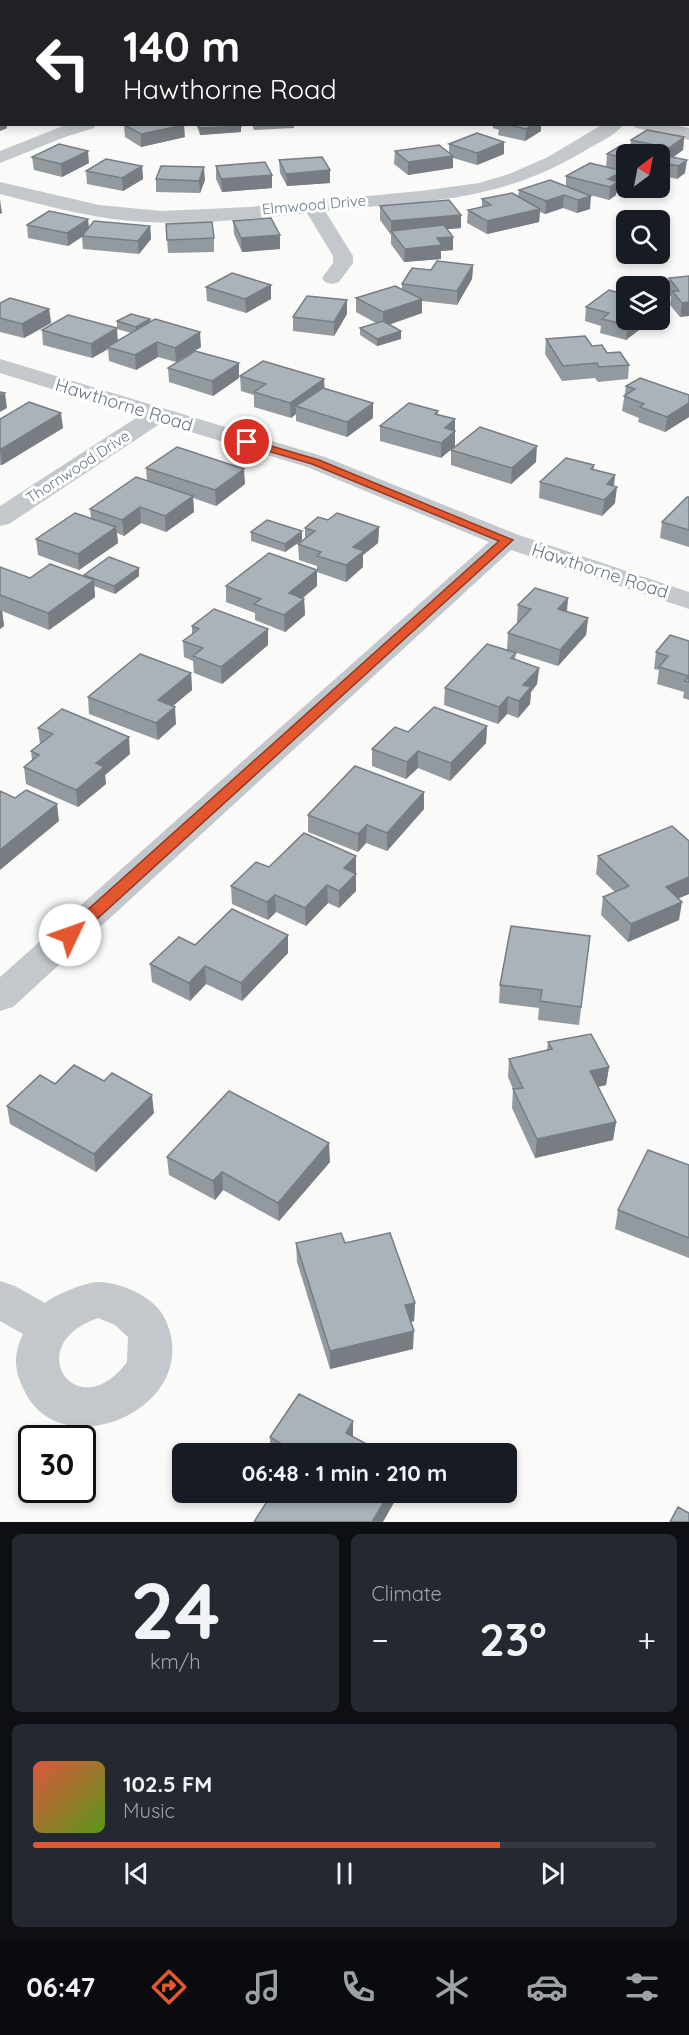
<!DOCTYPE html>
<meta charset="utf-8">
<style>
:root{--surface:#171b24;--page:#242831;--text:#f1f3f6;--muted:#9ea1a6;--line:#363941;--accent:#e4572e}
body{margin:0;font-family:Quicksand,sans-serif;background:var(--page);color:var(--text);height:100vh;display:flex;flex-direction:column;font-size:22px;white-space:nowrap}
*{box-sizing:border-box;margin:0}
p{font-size:20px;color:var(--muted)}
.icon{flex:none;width:33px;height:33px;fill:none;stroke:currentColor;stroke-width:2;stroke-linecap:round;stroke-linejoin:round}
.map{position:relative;height:1522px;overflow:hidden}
.panel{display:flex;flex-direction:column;gap:12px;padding:12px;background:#0d0f14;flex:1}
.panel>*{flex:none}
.hud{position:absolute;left:0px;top:0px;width:690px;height:126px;box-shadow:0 3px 9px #0003;background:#202124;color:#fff;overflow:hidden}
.needle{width:39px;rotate:32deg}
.fabs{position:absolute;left:616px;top:144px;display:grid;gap:12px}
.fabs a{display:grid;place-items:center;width:54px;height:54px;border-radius:9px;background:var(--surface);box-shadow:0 3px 9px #0003;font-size:30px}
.speed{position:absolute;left:18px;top:1425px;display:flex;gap:12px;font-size:30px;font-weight:700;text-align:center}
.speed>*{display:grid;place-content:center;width:78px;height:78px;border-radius:50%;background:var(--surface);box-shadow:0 3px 9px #0003;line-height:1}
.speed .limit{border:3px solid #111;border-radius:9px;background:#fff;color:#111}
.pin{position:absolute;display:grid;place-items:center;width:51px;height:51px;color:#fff;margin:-26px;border:3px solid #fff;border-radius:50%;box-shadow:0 2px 6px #0007}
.me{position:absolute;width:66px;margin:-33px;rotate:48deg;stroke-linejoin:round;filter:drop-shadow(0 0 4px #0008)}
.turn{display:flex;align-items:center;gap:21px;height:126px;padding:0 24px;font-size:27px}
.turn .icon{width:78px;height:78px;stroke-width:2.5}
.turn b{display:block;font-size:42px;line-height:51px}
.big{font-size:45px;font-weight:700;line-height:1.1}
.panel .widget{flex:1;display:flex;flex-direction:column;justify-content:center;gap:9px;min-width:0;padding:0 21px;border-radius:9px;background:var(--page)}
.panel .dial{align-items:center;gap:0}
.dial b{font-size:78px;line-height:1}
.song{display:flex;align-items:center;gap:18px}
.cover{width:72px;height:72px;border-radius:9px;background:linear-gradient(135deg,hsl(10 70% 55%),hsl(90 70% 35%))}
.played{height:6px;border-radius:3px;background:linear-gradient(90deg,var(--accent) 75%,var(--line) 75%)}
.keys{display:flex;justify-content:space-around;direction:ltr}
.heat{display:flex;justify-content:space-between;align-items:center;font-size:33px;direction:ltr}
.panel .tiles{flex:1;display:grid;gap:12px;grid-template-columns:1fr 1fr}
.widget:last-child{grid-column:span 2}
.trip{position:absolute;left:172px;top:1443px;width:345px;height:60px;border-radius:9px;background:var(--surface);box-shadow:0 3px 9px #0003;font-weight:700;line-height:60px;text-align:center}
.tab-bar{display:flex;height:96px;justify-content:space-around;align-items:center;background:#090b0e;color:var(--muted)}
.tab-bar .icon{width:42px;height:42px}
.tab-bar .on{color:var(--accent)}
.tab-bar b{font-size:27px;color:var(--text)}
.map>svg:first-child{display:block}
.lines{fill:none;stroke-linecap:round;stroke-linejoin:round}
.stream{fill:#bbc7cb;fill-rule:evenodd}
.minor{fill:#c3c8cc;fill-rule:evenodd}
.tertiary{fill:#c3c8cc;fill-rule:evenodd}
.wall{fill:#929a9f}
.shaded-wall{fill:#777d82}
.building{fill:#aab3b9;stroke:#777d82;stroke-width:1.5}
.route{fill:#e4572e;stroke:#94391e;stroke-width:1.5}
.labels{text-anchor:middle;stroke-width:6;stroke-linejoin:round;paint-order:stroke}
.far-street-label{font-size:15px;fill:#657683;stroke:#fff}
.street-label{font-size:18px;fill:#657683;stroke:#fff}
</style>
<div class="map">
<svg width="689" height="1522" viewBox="0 0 689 1522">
<rect width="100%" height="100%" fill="#fafaf8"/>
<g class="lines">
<!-- stream -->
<path class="stream" d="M688,20H689V24H688Z
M2,72V76L0,77V73Z"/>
<!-- minor -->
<path class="minor" d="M131,0H148L130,2Z
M431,0H447L430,2Z
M68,124H96L94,128L65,137L0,163V151Z
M603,124H624C616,135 598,143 586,150C497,204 424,200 325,211L353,256V263L339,282L332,284L325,282L322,278L333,263V256L307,213C249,219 190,226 131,221C87,217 43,205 0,194V182L99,205L162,211L249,207L421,191L479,183L509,174L548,157Z
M0,359L325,457L516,534L689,592V609L511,550L13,1007L0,1011V977L489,542L307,467L161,423L9,524L0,526V506L139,416L0,373Z
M0,1281L15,1286L45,1303C54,1295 88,1281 100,1282C121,1283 152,1296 163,1315C211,1405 61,1471 24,1390C14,1370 13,1355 23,1334L0,1321ZM98,1318L115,1325L128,1337L127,1362C77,1429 19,1345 98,1318Z"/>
<!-- tertiary -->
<path class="tertiary" d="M333,0H355L356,2H334Z
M633,124H670L689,128V140L636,128Z"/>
</g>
<!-- wall -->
<path class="wall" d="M179,0H248L245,2H179Z
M484,0H528V2H484Z
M533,0H584V2H533Z
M587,0H627V2H588Z
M630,0H678V2H631Z
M0,87L2,88V124L7,128L0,131Z
M196,124H240L241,132L200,135Z
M252,124H294V128L254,130Z
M306,124H331L306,126Z
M493,124H541V131L525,141L498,135L499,130L493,128Z
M124,125L185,137L141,147L125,137Z
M684,137L683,150L673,157L685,173L677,179L668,177L660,154H627V180L623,179L624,170L606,167L607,154L630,148L631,140Z
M449,144L504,154L477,165L453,158V168L408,175L394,164L395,151L449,153Z
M32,157L89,163L62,177L34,170Z
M279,160L330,170V183L287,186L280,173Z
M142,166L143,179L123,191L87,184L86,171Z
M216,166L272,175V188L222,192L216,179Z
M566,176L622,183L617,186L616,195L609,200L586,194L590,209L577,213L563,208L545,214L540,212L539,222L487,234L467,223L468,210L482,207V199L518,196L519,190L566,186Z
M156,179L205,180L200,193L156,192Z
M380,206L461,228L447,229L453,250L441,251V259L404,262L391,244V235L380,220Z
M88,219L89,228L150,226L151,239L139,254L83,249L82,237L68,246L28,238L27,225Z
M233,221L280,249L242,252L234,234Z
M166,224L214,238V252L168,253Z
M473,265L472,279L457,305L422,301V313L389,324L401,331V339L377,346L360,335V328L376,323L356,312V298L402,289V284L431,270Z
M689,276L680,317L670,305L671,297L667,292L669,278Z
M271,285V299L246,313L207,301L206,287Z
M609,290L627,320H640L639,330L626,340L600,333L601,326L585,321L586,307Z
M0,303L49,309L51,323L24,338L0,332Z
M347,314L334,336L293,331V317Z
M117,321L150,322L201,347L176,362L158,357L136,370L109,361L108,349L92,358L43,345L42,330L118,341L131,333L117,329Z
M546,339L592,346L607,353L629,365L628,379L598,382L595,378L562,381L545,354Z
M168,368L239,378L213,396L169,382Z
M240,376L325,388L373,418L347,437L296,421V414L291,418L254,407V395L241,391Z
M626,386L689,395V417L665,432L638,422L639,418L622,411Z
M438,411V415L455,446L441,458L380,441V426Z
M0,419L63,428L2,465H0Z
M451,450L536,462L511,484L451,465Z
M594,465V470L615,475L614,486L615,503L602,516L539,498L540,482Z
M146,468L245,484L216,506L193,498L194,512L166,532L141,523L124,536L117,533L118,543L79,570L38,555L36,539L91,518L90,509L147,481Z
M689,497V547L660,538L662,522Z
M328,520L379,527L378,543L363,555V567L346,582L317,572V586L303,598L304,599L305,615L285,632L255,620V613L226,602V586L317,570V566L299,560L298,544L305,539V528Z
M251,532L302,540L285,552L251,541Z
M0,567L30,578L85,577L84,575L139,568V576L115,594L94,586L95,597L49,630L2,611L4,626L0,629Z
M568,598L567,612L588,618L586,635L558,666L507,650L508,633L519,622H517L518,605Z
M192,626L268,629V645L222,684L194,673L193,661L184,657L183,641L192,634Z
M689,641V700L683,698L684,692L657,684L659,670L654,669L656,652Z
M516,653L515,659L539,668L537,684L531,692L530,704L518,718L507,714L498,724L444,705L445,688Z
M191,673L192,690L173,706L176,724L158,740L89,714L88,697Z
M487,726L486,743L450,781L418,768L406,779L372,766V749L408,732Z
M38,728L130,754L105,775L106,784L78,807L26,784L24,767L32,760L31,751L40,744Z
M424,792V809L387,851L366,843L358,852L308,832V815Z
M689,841V894L678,898L679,920L628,942L601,915L603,897L615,892L596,874L598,856Z
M356,856V891L339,908L328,903L306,926L276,912L268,920L232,904L231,886L269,867Z
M590,936L579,1025L538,1020L539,1008L499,1003L500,985Z
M195,945L288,953L242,1001L206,984L190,1001L152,982L150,964Z
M548,1042L609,1067L606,1085L598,1087L616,1122L613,1140L535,1158L512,1108L513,1089L508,1077L509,1059L547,1050Z
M55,1084L154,1113L96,1172L10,1124L7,1106Z
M167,1157L330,1162L279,1221L223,1190L215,1200L169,1175Z
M689,1165V1258L615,1229L618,1210Z
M296,1243H345L415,1303L414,1321L411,1322L413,1349L330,1369L297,1262Z
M353,1421V1437L385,1454H270V1437Z"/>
<!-- shaded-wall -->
<path class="shaded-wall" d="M76,0H90V1L72,2Z
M231,0H248L245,2H231Z
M544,0H584V2H544Z
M2,123V124H6L7,128L0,131V124Z
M528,124H541V131L525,141L526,129Z
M184,125L185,137L141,147V134Z
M241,126V132L200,135V128Z
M684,137L683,150L668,161L669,148Z
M504,142V154L477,165V153Z
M88,151L89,163L62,177L61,164Z
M453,156V168L408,175V162Z
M687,160L685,173L677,179L678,166Z
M669,164L668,177L660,182V171Z
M142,166L143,179L123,191L122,178Z
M204,167L205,180L200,193L199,181Z
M330,170V183L287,186L286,174Z
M623,171L622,183L617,186L616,195L609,200L610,187L608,179Z
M272,175V188L222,192L221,179Z
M564,195L563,208L545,214L546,201Z
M591,196L590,209L577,213L578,200Z
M0,200L2,213L0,214Z
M540,209L539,222L487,234V221Z
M461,215V228L394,234L391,231V235V221Z
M88,219L89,232L68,246L67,233Z
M150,226L151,239L139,254L138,241Z
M280,235V249L242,252L241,238Z
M453,237V250L441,251V259L404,262L405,249L437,238Z
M473,265L472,279L457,305V291Z
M271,285V299L246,313L245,299Z
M422,299V313L383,327V312Z
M347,300V314L334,336V322Z
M689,302V316L680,317L682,303Z
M49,309L51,323L24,338L22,324Z
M150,319L151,327L136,335V327Z
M631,320H640L639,330L626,340L628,325Z
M117,328L118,342L107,347L108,349L92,358L91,344Z
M401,331V339L377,346V339Z
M200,332L201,347L176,362L175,348Z
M157,342L158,357L136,370L135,355Z
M239,363V378L213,396L212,381Z
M324,379L325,394L296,406V414L291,418L290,403Z
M5,393L7,408L0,412V396Z
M373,403V418L347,437V422Z
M689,403V417L665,432L667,417Z
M61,413L63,428L2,465L0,450Z
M455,419V446L441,458V443L445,428Z
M537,446L536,462L511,484L512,468Z
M244,469L245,484L216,506L215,490Z
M615,475L613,491L617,487L615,503L602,516L607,484Z
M193,496L194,512L166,532L165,516Z
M140,507L141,523L124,536L122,520Z
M116,527L118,543L79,570L78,554Z
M379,527L378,543L363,555V567L346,582V565L353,547Z
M302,531V540L285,552V544Z
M139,568V576L115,594L114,586Z
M317,570V586L289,609V593Z
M94,580L95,597L49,630L48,613Z
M568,598L566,615L558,609Z
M304,599L305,615L285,632L284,615Z
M2,610L4,626L0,629V611Z
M588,618L586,635L558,666L560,650Z
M268,629V645L222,684L221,667Z
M539,668L537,684L531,692L530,704L518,718L519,701L523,685Z
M191,673L192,690L159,717L158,700Z
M508,697L507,714L498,724L499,707Z
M175,707L176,724L158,740L156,723Z
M487,726L486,743L450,781L451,763Z
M129,737L130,754L105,775L106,784L78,807L76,790L96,763Z
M418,751V768L406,779L407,762Z
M424,792V809L387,851V833Z
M57,804L59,821L0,870V850Z
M367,825L366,843L358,852V834Z
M356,856V891L339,908V891L344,868Z
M689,877V894L663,905L666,887Z
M327,885L328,903L306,926L305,908Z
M275,895L276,912L268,920L267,902Z
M682,902L679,920L628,942L631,924Z
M288,935V953L242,1001L241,983Z
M205,966L206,984L190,1001L189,983Z
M609,1067L606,1085L588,1089L590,1071Z
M152,1095L154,1113L96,1172L94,1154Z
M616,1122L613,1140L535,1158L537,1139Z
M329,1143L330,1162L279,1221L278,1203Z
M222,1172L223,1190L215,1200L213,1181Z
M415,1303L414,1321L404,1323L405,1305Z
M414,1331L413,1349L330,1369V1351Z
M353,1421V1439L346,1433Z
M390,1492H400L383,1522H372Z"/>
<!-- building -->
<path class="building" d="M50,0H52V2H20Z
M52,0H76L72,2H52Z
M188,0H220L216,2H187L190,0Z
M263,0H295L304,2H259Z
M493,0H521L523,2H495Z
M0,87L2,88V97H0Z
M0,98H2V110H0Z
M199,124H240L241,126L200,128Z
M505,124H533L526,129Z
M124,125L126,124L184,125L141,134Z
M647,130L684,137L669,148L631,140Z
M477,133L504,142L477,153L449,144Z
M59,144L88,151L61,164L32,157Z
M439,145L453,156L408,162L395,151Z
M620,146L687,160L678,166L669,164L660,171V154H627V158L607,154Z
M322,157L330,170L286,174L279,160Z
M106,159L142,166L122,178L86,171Z
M265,162L272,175L221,179L216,166Z
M590,163L623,171L608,179L618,182L610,187L566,176Z
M161,166L204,167L199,181L156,179Z
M550,180L591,196L578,200L564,195L546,201L519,190Z
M512,193L540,209L487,221L468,210L491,205L482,199Z
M449,200L461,215L391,221L380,206Z
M49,211L88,219L67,233L27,225Z
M271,218L280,235L241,238L233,221Z
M94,221L150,226L138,241L82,236Z
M212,222L214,238L167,240L166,224Z
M444,225L453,237L437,238L442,245L405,249L391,231Z
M437,261L473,265L457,291L402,284L412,268L431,270Z
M232,273L271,285L245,299L206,287Z
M689,276V302L682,303L672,291H679L669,278Z
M395,286L422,299L383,312L356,298Z
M609,290L627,295V320H635L628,325L602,319L609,313L586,307Z
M307,296L347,300L334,322L293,317Z
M10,298L49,309L22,324L0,318V303Z
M131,314L150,319L136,327L117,321Z
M68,315L117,328L91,344L42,330Z
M155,319L200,332L175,348L157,342L135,355L107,347Z
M383,321L401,331L377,339L360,328Z
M585,336L592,346L602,345L607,353L620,352L629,365L599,367L597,363L563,366L546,339Z
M195,351L239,363L212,381L168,368Z
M263,361L324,379L290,403L254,392L266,384L240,376Z
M640,378L689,395V403L667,417L640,407L644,404L624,396L635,389L626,386Z
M323,388L373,403L347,422L296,406Z
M0,392L5,393L0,396Z
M29,402L61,413L0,450V419Z
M409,403L438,411L435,414L455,419L445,428L455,431L441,443L380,426Z
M480,427L537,446L512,468L451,450Z
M177,447L244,469L215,490L146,468Z
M566,458L594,465L591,469L615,475L607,484L617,487L604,500L540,482Z
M136,477L193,496L165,516L140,507L122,520L90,509Z
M687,497H689V530L662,522Z
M75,513L116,527L78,554L36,539Z
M337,513L379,527L353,547L364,551L346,565L317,556L321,552L298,544L315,531L305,528L318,517L328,520Z
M267,520L302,531L285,544L251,532Z
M269,553L317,570L289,593L304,599L284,615L254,604L261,599L226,586Z
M109,557L139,568L114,586L84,575Z
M50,564L94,580L48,613L0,595V567L30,578Z
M535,588L568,598L558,609L588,618L560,650L508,633L531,609L518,605Z
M214,609L268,629L221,667L193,656L203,648L183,641L199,629L192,626Z
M670,635L689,641V682L685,681L689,676L659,667L668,656L656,652Z
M487,644L516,653L511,658L539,668L523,685L531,687L519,701L508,697L499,707L445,688Z
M140,654L191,673L158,700L175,707L156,723L88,697Z
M434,707L487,726L451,763L418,751L407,762L372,749L395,727L408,732Z
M62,709L129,737L96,763L104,767L76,790L24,767L39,755L31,751L53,734L38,728Z
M355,766L424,792L387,833L367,825L358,834L308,815Z
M26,790L57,804L0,850V791L15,798Z
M672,826L689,841V877L666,887L682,902L631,924L603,897L629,886L598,856Z
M304,833L356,856L344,868L356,874L339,891L327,885L305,908L275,895L267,902L231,886L256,862L269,867Z
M232,909L288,935L241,983L205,966L189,983L150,964L179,937L195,945Z
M511,926L590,936L581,1007L540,1001L542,990L500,985Z
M591,1034L609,1067L590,1071L616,1122L537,1139L513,1089L523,1088L509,1059L552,1049L548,1042Z
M74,1065L104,1081L112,1073L152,1095L94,1154L7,1106L40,1075L55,1084Z
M229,1091L329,1143L278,1203L222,1172L213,1181L167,1157Z
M648,1150L689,1165V1238L618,1210Z
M341,1233L345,1243L390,1233L415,1303L405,1305L414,1331L330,1351L296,1243Z
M299,1394L353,1421L346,1433L385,1454H298L270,1437Z
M273,1492H390L372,1522H254Z
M678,1507L689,1513V1522H670Z"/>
<!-- route -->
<path class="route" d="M247,439L319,460L513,540L75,939H64L62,935L64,931L499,541L312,464L244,444V440Z"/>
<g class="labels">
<!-- far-street labels -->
<g class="far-street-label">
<text transform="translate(314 205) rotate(-5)" y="5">Elmwood Drive</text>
<text transform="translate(78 467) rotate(-33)" y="5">Thornwood Drive</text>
</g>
<!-- street labels -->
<g class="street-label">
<text transform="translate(124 405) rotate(17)" y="6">Hawthorne Road</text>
<text transform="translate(600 571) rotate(18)" y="6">Hawthorne Road</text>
</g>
</g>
</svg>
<div class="fabs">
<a><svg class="needle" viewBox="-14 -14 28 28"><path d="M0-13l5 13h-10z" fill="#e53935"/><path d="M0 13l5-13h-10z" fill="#9ea1a6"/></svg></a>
<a><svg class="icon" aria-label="search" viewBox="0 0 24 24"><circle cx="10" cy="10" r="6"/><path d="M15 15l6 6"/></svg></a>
<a><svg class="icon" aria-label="layers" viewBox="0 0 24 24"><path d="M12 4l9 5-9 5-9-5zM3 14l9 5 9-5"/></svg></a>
</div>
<div class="speed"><div class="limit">30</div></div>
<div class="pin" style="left:247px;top:442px;background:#d93025"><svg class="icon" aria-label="arrive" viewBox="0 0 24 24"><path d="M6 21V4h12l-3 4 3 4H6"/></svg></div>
<svg class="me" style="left:70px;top:935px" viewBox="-20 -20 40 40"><circle r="19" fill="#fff"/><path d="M0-13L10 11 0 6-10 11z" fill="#e4572e"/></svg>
<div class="trip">06:48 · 1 min · 210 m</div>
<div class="hud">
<div class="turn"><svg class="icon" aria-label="left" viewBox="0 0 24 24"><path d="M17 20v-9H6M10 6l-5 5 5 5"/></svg><div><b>140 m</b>Hawthorne Road</div></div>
</div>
</div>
<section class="panel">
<div class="tiles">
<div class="widget dial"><b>24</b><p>km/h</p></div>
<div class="widget"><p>Climate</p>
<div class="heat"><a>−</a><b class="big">23°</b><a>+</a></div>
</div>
<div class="widget">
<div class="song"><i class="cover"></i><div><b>102.5 FM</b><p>Music</p></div></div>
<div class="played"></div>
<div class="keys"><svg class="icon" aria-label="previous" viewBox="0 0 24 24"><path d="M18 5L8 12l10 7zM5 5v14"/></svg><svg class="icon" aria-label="pause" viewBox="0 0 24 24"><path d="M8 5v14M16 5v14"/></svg><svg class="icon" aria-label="next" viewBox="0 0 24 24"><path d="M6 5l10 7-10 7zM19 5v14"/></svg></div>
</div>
</div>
</section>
<nav class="tab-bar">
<b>06:47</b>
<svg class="icon on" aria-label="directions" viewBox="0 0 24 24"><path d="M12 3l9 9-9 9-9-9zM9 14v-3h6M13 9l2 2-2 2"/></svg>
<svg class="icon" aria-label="music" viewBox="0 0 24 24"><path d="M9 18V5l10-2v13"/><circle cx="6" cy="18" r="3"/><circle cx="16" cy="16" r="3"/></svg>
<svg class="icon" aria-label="phone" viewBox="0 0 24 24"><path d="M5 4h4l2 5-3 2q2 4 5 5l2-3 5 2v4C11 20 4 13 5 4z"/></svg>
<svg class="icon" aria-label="climate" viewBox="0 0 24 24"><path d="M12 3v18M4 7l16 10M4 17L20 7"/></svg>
<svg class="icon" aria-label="car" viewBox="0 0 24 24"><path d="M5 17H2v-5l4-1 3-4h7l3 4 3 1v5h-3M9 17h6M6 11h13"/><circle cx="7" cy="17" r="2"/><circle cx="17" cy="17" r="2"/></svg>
<svg class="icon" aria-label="filters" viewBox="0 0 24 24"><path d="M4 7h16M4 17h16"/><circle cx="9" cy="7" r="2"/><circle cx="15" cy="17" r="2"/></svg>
</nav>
